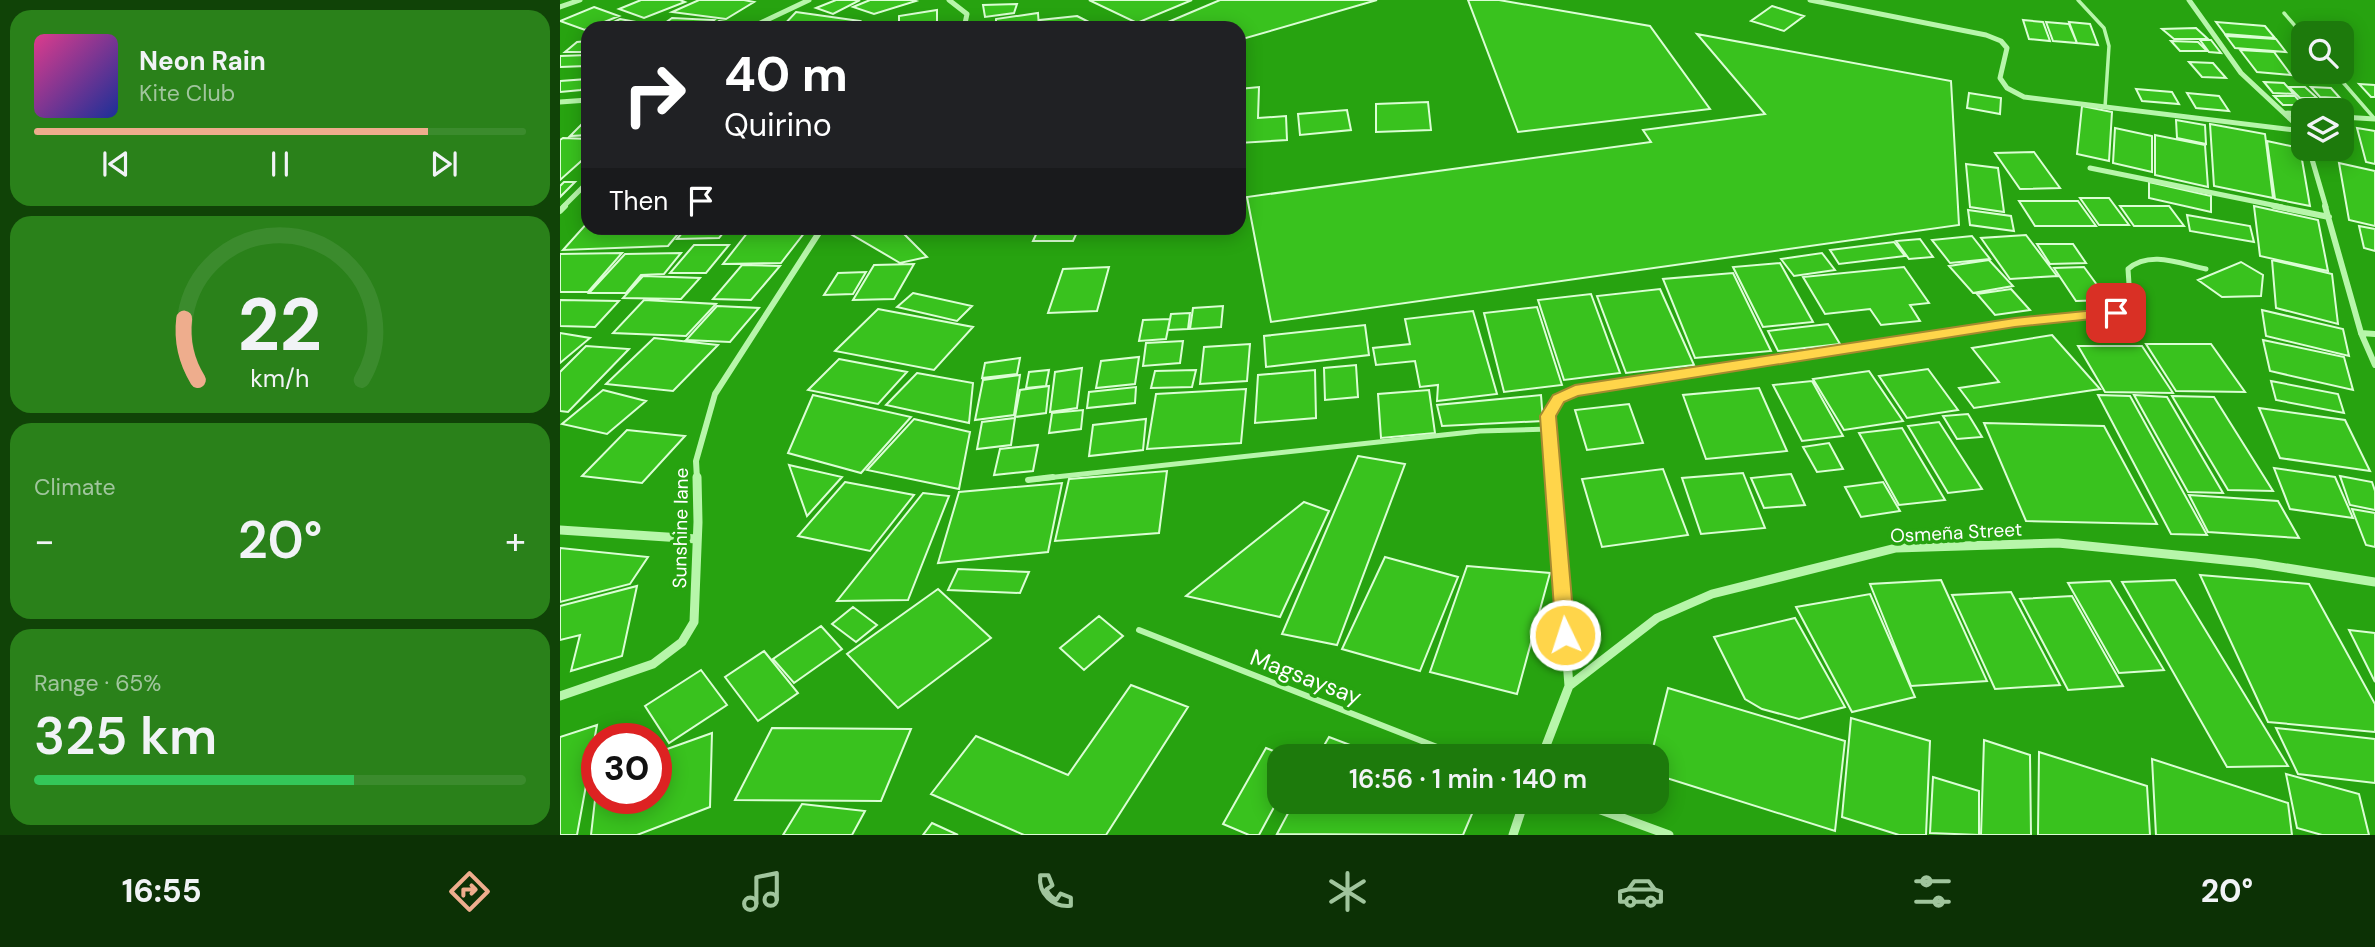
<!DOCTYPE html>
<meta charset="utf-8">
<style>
:root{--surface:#1d7a0c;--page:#2a811a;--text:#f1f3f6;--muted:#a0c59d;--line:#3b8b2d;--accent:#eead8d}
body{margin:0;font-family:"DM Sans",sans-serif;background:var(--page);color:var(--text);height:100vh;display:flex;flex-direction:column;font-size:26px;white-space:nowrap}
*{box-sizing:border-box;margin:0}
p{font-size:23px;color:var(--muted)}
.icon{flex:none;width:38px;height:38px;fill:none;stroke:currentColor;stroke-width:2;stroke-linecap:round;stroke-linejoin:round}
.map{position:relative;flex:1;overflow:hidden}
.panel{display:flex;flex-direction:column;gap:10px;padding:10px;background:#104307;width:560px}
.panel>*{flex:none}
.hud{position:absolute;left:21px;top:21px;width:665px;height:214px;border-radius:21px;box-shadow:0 4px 18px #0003;background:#202124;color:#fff;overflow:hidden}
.fabs{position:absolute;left:1731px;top:21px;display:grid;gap:14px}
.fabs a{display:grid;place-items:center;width:63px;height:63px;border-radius:14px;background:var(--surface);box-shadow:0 4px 18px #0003;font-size:35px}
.speed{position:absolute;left:21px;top:723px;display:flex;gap:14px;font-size:35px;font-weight:700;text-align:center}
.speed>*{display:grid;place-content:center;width:91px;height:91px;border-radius:50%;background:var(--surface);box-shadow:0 4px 18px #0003;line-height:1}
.speed .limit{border:10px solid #d22;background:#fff;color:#111}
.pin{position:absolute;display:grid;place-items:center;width:60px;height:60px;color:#fff;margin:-30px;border-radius:14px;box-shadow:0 4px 10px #0006}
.me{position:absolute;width:77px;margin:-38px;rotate:356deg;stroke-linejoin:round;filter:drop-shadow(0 0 5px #0008)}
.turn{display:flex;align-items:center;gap:24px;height:147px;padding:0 28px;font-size:32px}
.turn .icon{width:91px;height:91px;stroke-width:2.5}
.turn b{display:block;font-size:49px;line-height:60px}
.then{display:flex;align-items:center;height:66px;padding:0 28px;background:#0003;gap:14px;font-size:26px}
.big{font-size:52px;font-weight:600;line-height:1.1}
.panel .card{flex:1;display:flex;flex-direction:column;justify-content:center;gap:10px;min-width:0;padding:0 24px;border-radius:21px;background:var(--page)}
.panel .dial{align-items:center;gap:0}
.dial svg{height:182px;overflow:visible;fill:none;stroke:var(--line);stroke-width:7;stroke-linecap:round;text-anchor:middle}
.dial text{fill:var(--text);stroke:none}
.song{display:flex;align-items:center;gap:21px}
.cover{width:84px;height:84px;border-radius:10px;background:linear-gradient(135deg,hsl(330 70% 55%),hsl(230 70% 35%))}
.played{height:7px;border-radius:4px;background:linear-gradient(90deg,var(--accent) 80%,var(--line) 80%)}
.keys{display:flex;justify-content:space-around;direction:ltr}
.heat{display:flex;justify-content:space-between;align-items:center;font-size:38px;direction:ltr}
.charge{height:10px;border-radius:5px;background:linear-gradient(90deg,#34c759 65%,var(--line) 0)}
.trip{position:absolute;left:707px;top:744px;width:402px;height:70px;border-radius:21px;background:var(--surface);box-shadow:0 4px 18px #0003;font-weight:600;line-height:70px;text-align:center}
.tab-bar{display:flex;height:112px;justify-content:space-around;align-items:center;background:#0c3105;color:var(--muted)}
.tab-bar .icon{width:49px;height:49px}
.tab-bar .selected{color:var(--accent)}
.tab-bar b{font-size:32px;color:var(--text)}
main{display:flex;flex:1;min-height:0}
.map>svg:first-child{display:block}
.building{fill:#39c21e;stroke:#dbfed4;stroke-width:2}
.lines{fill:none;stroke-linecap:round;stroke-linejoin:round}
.service-far2{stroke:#b7f6aa;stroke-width:3.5}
.service-far1{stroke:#b7f6aa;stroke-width:5}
.service{stroke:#b7f6aa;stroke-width:6}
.minor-far2{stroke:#b7f6aa;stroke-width:5}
.minor-far1{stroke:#b7f6aa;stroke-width:6}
.minor{stroke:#b7f6aa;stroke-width:9}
.route{fill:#ffd54a;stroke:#a68a30;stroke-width:2}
.labels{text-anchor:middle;stroke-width:7;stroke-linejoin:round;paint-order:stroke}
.street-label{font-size:19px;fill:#fff;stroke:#27a310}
.near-street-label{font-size:23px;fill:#fff;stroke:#27a310}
</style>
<main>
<section class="panel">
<div class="card">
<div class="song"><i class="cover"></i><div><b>Neon Rain</b><p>Kite Club</p></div></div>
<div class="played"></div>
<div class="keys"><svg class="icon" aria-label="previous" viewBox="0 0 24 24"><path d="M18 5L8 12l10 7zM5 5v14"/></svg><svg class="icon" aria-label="pause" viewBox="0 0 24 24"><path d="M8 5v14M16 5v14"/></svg><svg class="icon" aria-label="next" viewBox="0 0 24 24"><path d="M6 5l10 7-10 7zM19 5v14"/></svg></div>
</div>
<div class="card dial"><svg viewBox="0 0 100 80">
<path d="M14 69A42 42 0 1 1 86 69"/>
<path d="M14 69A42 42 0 0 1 8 42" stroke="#eead8d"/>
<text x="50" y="56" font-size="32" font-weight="700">22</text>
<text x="50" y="72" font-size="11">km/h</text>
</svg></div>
<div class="card"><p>Climate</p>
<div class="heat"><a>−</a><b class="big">20°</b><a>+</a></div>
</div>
<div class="card"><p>Range · 65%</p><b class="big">325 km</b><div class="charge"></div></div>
</section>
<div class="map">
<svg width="1815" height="835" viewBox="0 0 1815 835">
<rect width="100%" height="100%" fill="#27a310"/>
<!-- building -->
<path class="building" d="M81,0H120L125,2L84,18L59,9Z
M139,0H184L194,2L166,19L112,12Z
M276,0H300L273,14L256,8Z
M310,0H353L356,1L314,14L293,7Z
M529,0H632L577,23Z
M660,0H817L679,40V28H594Z
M908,0H939L1090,26L1150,109L958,132Z
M457,4L454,13L425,17L423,5Z
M1212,6L1244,16L1224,31L1191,21Z
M34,7L59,16L25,30L0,21Z
M377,10V24L355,27L339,24V16Z
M236,12L300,21L294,28H221Z
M478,13L479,28H436V19Z
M517,16L533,24L480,28V20Z
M112,18L154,20L143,28H98Z
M60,19L81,23L70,28H41Z
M1463,20L1483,22L1490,41L1469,39Z
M159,21L174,23L166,28H148Z
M1486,22L1509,24L1517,43L1493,41Z
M1509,22L1530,24L1538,45L1517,43Z
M1656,22L1705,26L1715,38L1665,34Z
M1636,28L1648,39H1614L1602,29Z
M1137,34L1391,81L1399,225L711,322L687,197L1091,142L1083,130L1205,114Z
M1666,36L1716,39L1726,52L1675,48Z
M1640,40H1651L1661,53L1649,52Z
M28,41V52H5L17,42Z
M1611,41L1638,42L1647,51H1620Z
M1680,50L1714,52L1731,75L1697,72Z
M28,55L26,66L0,67V56Z
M1629,62L1653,63L1666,78L1642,77Z
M28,79L21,90L0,92V81Z
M1704,82L1724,83L1734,94L1713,93Z
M1799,84L1815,85V97H1811Z
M699,87L698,118L726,116L727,140L679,143V89Z
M1729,87H1745L1757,98H1740Z
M1751,87L1771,88L1780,98L1760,97Z
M1576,89L1612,92L1619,104L1582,101Z
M1409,93L1441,98L1440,114L1407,108Z
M1627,93L1659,96L1669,111L1636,108Z
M1714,96H1735L1743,105H1723Z
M1759,99L1780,100L1787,108L1766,107Z
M868,102L871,130L816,132V104Z
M1522,106L1552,112L1549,161L1517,154Z
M787,110L791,130L740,135L738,114Z
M1616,120L1645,125L1646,144L1617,138Z
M24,122H28V135L10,136Z
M1650,124L1705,134L1713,198L1654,186Z
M1555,128L1592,136V172L1553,163Z
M1797,128L1815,131V164L1806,162Z
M1595,135L1645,145L1648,187L1595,175Z
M3,138L28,139V155L0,180V140Z
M1707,141L1740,148L1750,206L1715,199Z
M1474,152L1500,188L1460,189L1435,153Z
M1779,163L1815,171V226L1789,220Z
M1406,164L1438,168L1444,212L1410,207Z
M4,182H15L0,197V186Z
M1589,182L1651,196V212L1589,198Z
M1520,198H1549L1569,225H1539Z
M1459,201H1518L1536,226H1475Z
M1560,206H1609L1624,226H1574Z
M1694,206L1758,220L1768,271L1700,256Z
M1408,210L1451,216L1454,231L1410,225Z
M1627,215L1690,226L1694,242L1630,231Z
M28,222V228H123L108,246L3,250Z
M1799,226L1815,229V251L1804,248Z
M126,228H167L159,238L117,239Z
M291,228H329L342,232L367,257L340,263L289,233Z
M479,228H519L513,241H473Z
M188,232H245L221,263L163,264Z
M1466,235L1497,276L1450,279L1421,238Z
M1412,236L1430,259L1390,263L1372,240Z
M1360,239L1373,257L1349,259L1336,241Z
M1334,242L1345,256L1279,264L1270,250Z
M1477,244H1513L1526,263L1490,264Z
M134,245H169L146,273H110Z
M62,253L28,292H0V254Z
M121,253L104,274L81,275L66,293H29L65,254Z
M1262,253L1275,270L1234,276L1221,259Z
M1429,260L1453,286L1413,293L1389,266Z
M1712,260L1772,274L1778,324L1716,308Z
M1681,262L1703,275L1701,296L1662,297L1638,280Z
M1220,263L1253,322L1203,327L1173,267Z
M354,264L334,299L293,300L314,265Z
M182,265L220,266L191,300L153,299Z
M549,267L537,311L488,313L503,269Z
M1344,267L1369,303L1350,305L1360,321L1321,325L1310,309L1265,314L1243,277Z
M1524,267L1548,300L1516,301L1494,268Z
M306,272L293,294L264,295L278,273Z
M1173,273L1211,351L1135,358L1103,279Z
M83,276L140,278L121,299L63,298Z
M1100,289L1134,365L1066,373L1037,296Z
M1451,289L1470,310L1435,315L1417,294Z
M353,293L412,306L397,321L337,307Z
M1031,294L1060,373L1004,380L978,300Z
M0,300L59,301L35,327L0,326Z
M84,300L156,304L126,336L53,333Z
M157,306L199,308L170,342L126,340Z
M663,306L661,327L630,329L633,308Z
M977,307L1002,385L944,392L924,313Z
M318,309L413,327L374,370L275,351Z
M1702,310L1783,329L1789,356L1706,336Z
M913,311L937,394L877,401L878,385L860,387L855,361L816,365L813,348L850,344L845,319Z
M630,313L628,329L608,330L611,314Z
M610,319L606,339L579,341L583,320Z
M1268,324L1280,344L1218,351L1208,331Z
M805,325L809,355L706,367L704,336Z
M0,333L30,338L0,363Z
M1492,335L1540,389L1414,408L1399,388L1439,382L1412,348Z
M94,338L158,345L113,391L46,384Z
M1703,340L1784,357L1793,390L1710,371Z
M623,341L620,363L583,366L586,343Z
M690,344L687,381L640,384L644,347Z
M1586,344H1651L1685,392L1616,391Z
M26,346L69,349L8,412L0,411V372Z
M1518,346H1582L1613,393L1545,392Z
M579,357L575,384L536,388L541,361Z
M460,358L457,374L422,378L425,363Z
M279,359L347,372L318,404L248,390Z
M796,365L798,397L765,400L764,368Z
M522,368L517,408L490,412L495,372Z
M1368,369L1398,410L1347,418L1319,376Z
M489,370L486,386L466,388L469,372Z
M636,370L632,387L591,388L595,371Z
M755,370L756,418L695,423L698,375Z
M1309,371L1343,421L1284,430L1253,379Z
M357,373L413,383L409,423L326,405Z
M460,375L454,415L415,420L423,380Z
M1252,381L1283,436L1242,441L1213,385Z
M1711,381L1778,394L1784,413L1716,400Z
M489,386L486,413L455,417L460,390Z
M576,387L575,403L527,408L529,392Z
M1199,388L1227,451L1146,459L1123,395Z
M686,389L681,443L587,449L596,394Z
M43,390L86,401L47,434L2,424Z
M869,390L875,433L821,438L818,394Z
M253,395L351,417L301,473L228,453Z
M981,395L983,421L882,426L877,405Z
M1538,395L1570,396L1647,535L1611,534Z
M1574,395L1607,397L1663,493L1628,492Z
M1612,396L1654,397L1713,491L1668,490Z
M1069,404L1083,443L1027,450L1015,410Z
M1699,408L1785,420L1810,471L1720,458Z
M523,410L521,429L489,433L492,413Z
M1408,414L1422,437L1397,439L1383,416Z
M455,418L451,445L417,449L422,422Z
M354,419L410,432L399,489L307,470Z
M586,419L583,450L529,456L533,425Z
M1379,422L1422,489L1388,493L1348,426Z
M1424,423L1544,426L1597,524L1466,521Z
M1342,428L1385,500L1339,505L1299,433Z
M67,430L125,436L82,483L22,476Z
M1269,443L1283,469L1257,472L1243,447Z
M478,445L473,471L434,475L440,449Z
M798,456L845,464L777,645L722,634Z
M229,465L282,477L247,516Z
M1714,468L1775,477L1793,518L1730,509Z
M1103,469L1128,535L1042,547L1022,479Z
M607,471L599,533L495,541L509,479Z
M1183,473L1205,528L1141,534L1122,478Z
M1231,474L1245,505L1204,508L1191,478Z
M1780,476L1812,482L1815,491V510L1790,505Z
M285,482L354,495L310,551L238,536Z
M1323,482L1340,511L1301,517L1285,487Z
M502,483L488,552L378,563L399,492Z
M363,493L389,496L348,600L277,601Z
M1629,495L1718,501L1739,538L1648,532Z
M744,502L769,511L720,617L626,596Z
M1792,509L1815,513V547L1806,545Z
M0,548L88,557L70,584L0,602Z
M825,557L898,577L860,671L782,649Z
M907,566L990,573L957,694L870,672Z
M398,569L469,572L460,593L388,590Z
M1640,575L1749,584L1815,704V732L1708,722Z
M1381,580L1427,681L1351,686L1310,584Z
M1615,580L1728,766L1667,767L1562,582Z
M1550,581L1604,670L1559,673L1508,583Z
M77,586L62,656L11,671L20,635L0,640V606Z
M378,589L431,638L338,708L287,654Z
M1451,592L1500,685L1435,689L1392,595Z
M1310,594L1355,697L1292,712L1236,607Z
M1512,596L1563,686L1508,690L1460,599Z
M293,607L317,625L296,642L272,624Z
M539,616L563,636L524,670L500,648Z
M1235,618L1285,707L1239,719L1202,709L1185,699L1154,637Z
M261,626L282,649L234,683L213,659Z
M1789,630L1815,633V682Z
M204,651L238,693L198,721L165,677Z
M141,670L167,705L109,743L85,706Z
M571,685L628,707L546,835H464L371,794L416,736L508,775Z
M1108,688L1285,741L1275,831L1097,775V756H1091Z
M1291,718L1370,741L1366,835H1339L1282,817Z
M37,725L17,835H0V737Z
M212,728L351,729L321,801L175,800Z
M1716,728L1815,739V783L1738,774Z
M152,733L150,807L77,835H31L37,782V798H96V753Z
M769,737L819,756H758Z
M1424,740L1470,755L1471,835H1421Z
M706,748L726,756H719V798L699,835H689L663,824Z
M1479,752L1587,786L1590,835H1478Z
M1592,759L1728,803L1732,835H1596Z
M1726,774L1799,794L1809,835H1762L1737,828Z
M1373,777L1419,791V835L1370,833Z
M734,802H917L903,835L717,834Z
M242,804L305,811L292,835H223Z
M372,823L398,835H363Z"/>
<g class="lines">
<!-- service-far2 -->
<path class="service-far2" d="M1518,0L1544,28L1549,46L1545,107
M1724,13L1743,35
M1774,72L1814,118"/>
<!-- service-far1 -->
<path class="service-far1" d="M1556,313L1570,299L1568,269C1590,250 1621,264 1646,269
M477,479L920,431L990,429"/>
<!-- service -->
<path class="service" d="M468,480L493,477
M579,630L900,756"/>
<!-- minor-far2 -->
<path class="minor-far2" d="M389,0L407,14L404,28
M1250,0L1426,35L1441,41L1447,48L1440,78L1447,88L1464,97L1743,131
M1629,0L1681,73L1742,130
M0,7L20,0
M190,28L249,0
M0,102L28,100
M1724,113L1743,114
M1782,117L1815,119
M1749,149L1766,207
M1530,168L1722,207
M3,207L28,182"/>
<!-- minor-far1 -->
<path class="minor-far1" d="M1714,206L1769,217
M1765,206L1801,333L1815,365
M0,211L5,206
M1801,333L1815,334
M137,479L136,461L155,394L262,228
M993,479L988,416L998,399L1015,391L1483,319L1556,313"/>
<!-- minor -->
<path class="minor" d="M0,530L137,539
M1009,686L1097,618L1152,594L1336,548L1498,543L1695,563L1815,582
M0,696L93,664L122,642L134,622L138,522L137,477
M982,756L1009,686L993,477
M1019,802L1109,835
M953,835L964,802"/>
</g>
<!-- route -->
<path class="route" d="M1556,308L1563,313L1561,316L1455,327L1018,396L1004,402L996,416L1015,635L1012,641L1005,643L999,641L996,635L980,416L993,395L1015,385L1455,318Z"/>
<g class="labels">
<!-- street labels -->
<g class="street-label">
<text transform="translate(120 528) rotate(-89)" y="7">Sunshine lane</text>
<text transform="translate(1396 532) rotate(-3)" y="7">Osmeña Street</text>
</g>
<!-- near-street labels -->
<g class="near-street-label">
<text transform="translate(746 677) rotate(21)" y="8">Magsaysay</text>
</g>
</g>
</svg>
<div class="fabs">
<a><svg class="icon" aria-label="search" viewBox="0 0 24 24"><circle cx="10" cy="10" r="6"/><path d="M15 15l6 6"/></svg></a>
<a><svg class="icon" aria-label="layers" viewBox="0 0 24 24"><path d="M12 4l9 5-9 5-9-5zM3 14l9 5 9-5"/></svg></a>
</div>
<div class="speed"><div class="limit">30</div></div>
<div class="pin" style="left:1556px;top:313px;background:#d93025"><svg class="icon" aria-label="arrive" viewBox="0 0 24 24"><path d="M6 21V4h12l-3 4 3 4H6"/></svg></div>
<svg class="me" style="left:1005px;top:635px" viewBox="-20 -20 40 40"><circle r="17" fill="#ffd54a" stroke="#fff" stroke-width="3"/><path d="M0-11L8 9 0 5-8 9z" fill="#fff"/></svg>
<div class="trip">16:56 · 1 min · 140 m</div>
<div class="hud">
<div class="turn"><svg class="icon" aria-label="right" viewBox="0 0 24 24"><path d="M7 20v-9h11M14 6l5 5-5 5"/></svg><div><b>40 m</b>Quirino</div></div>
<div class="then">Then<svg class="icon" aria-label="arrive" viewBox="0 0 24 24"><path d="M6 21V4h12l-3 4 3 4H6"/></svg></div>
</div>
</div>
</main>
<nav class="tab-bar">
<b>16:55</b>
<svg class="icon selected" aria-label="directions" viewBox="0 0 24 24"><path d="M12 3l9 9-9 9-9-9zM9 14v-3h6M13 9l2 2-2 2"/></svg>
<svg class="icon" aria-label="music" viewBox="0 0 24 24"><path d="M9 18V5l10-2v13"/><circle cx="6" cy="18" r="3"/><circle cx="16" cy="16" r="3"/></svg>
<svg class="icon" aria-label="phone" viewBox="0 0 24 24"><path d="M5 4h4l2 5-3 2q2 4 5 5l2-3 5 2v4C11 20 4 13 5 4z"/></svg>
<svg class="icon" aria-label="climate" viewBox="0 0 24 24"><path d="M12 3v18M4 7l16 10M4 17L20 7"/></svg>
<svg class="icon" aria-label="car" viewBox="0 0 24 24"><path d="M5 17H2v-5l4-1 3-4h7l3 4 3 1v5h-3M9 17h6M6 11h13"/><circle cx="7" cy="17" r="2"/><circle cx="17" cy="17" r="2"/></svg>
<svg class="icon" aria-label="filters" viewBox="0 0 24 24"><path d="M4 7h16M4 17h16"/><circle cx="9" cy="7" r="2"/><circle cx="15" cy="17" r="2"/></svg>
<b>20°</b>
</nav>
